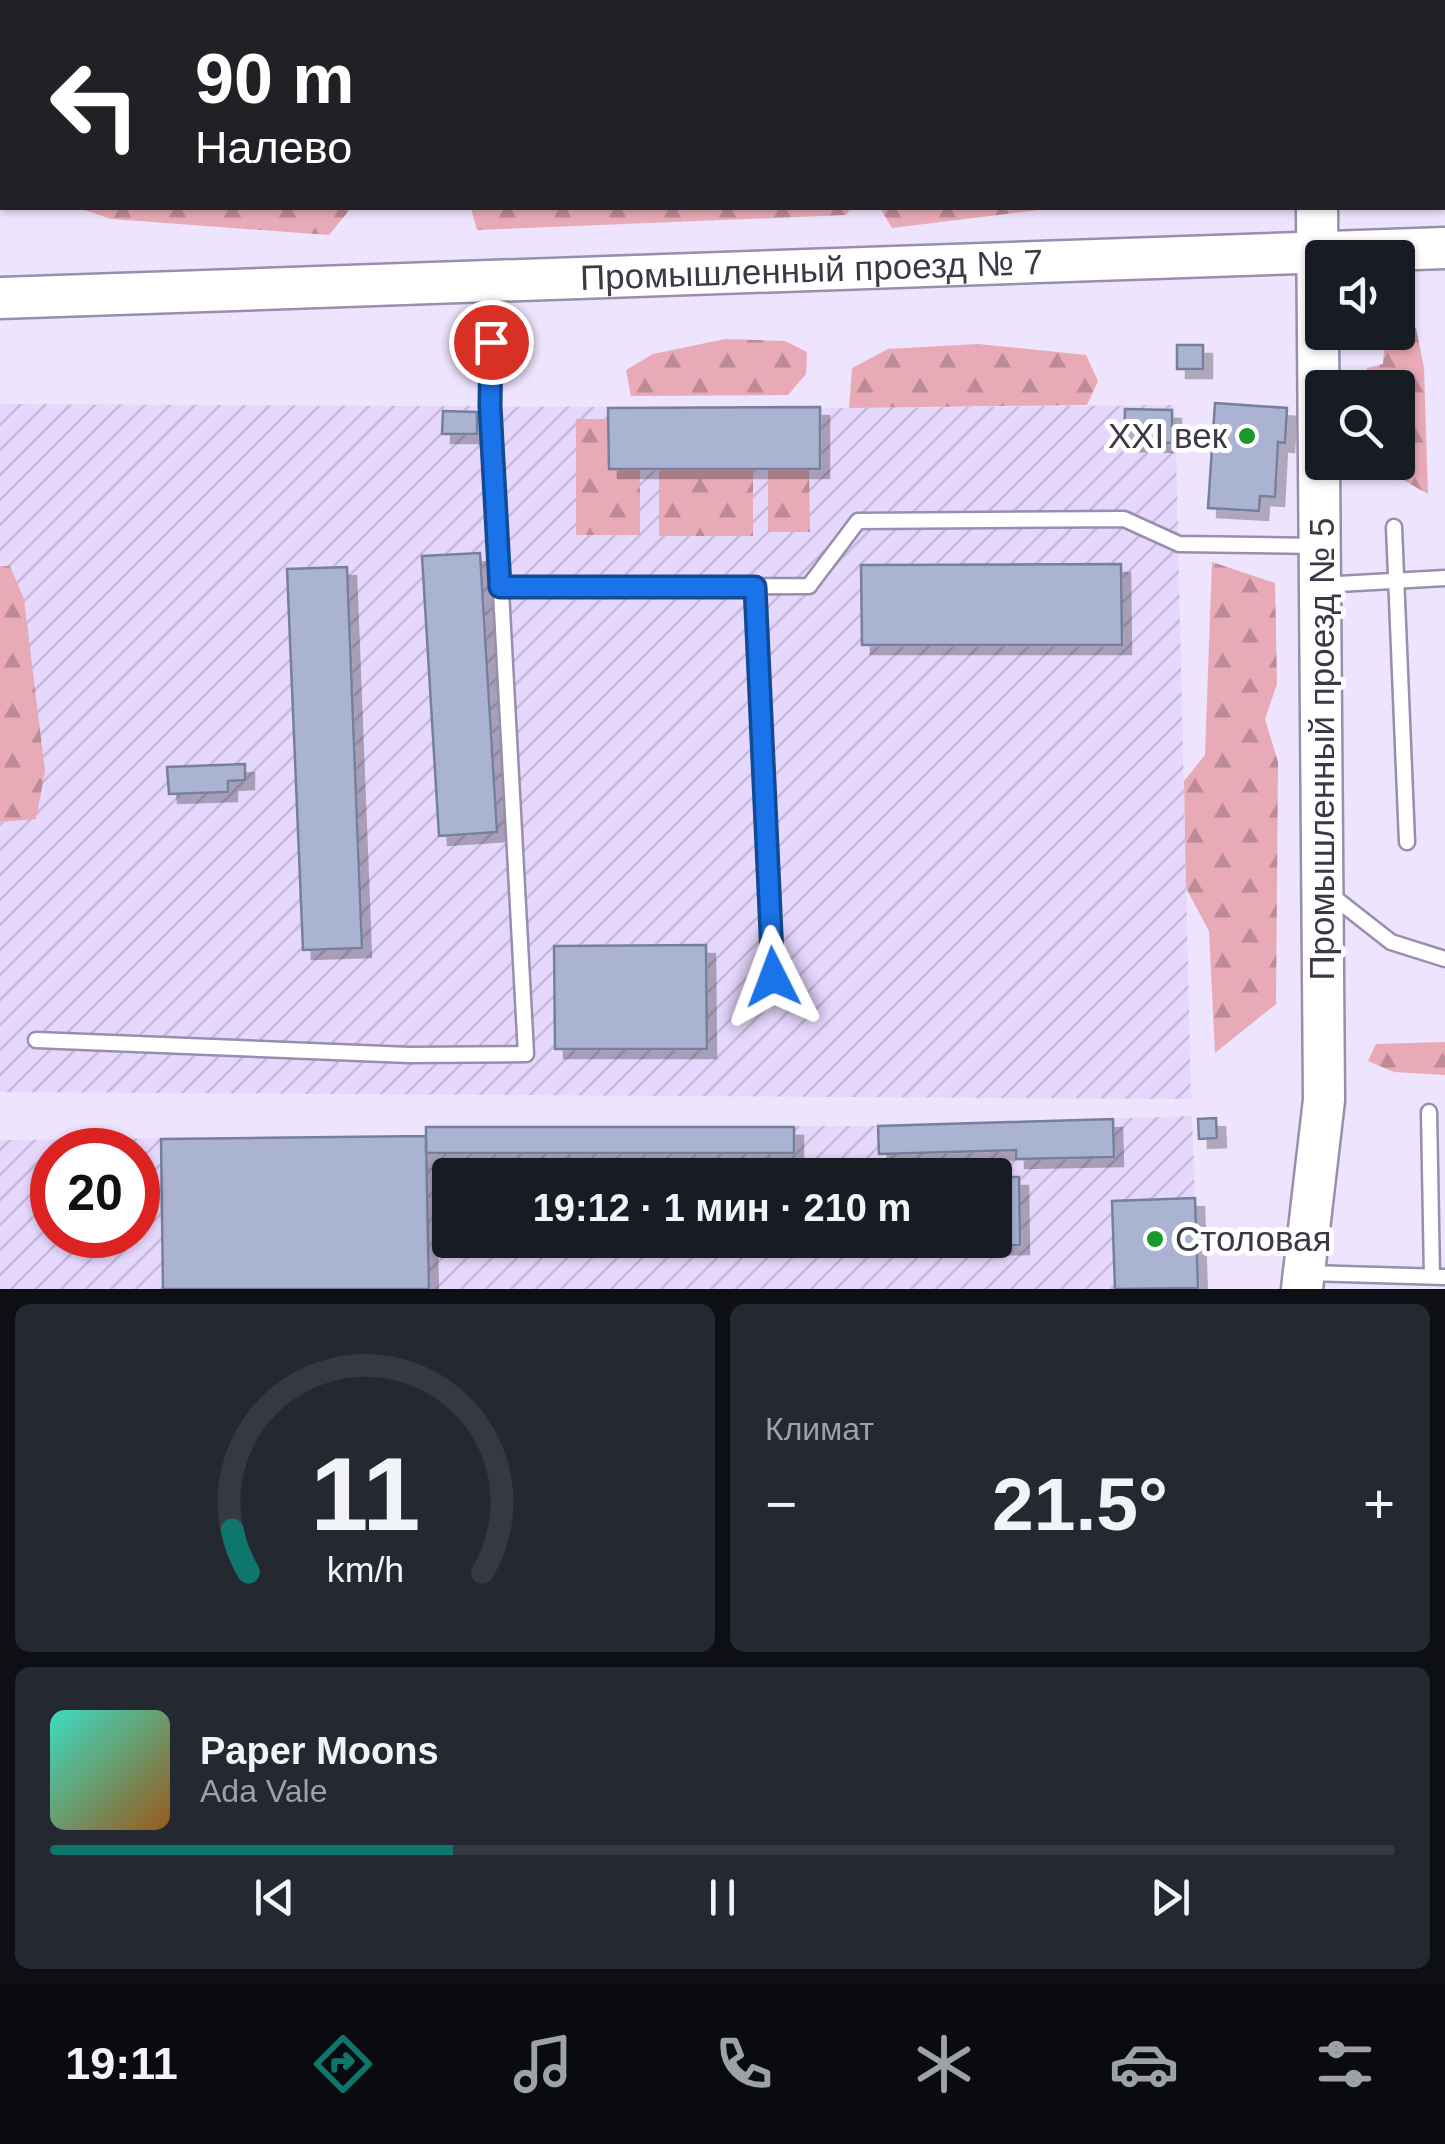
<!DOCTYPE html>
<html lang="ru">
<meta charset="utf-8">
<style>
:root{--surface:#171b24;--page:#242831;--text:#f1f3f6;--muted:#9ea1a6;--line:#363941;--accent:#0f766e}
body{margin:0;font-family:Helvetica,sans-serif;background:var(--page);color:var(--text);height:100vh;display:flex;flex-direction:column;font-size:38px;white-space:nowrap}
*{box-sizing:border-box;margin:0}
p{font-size:32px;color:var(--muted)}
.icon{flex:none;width:55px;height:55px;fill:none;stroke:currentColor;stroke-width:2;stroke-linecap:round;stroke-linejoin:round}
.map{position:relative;height:1289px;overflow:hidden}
.drawer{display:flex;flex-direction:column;gap:15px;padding:15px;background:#0d0f14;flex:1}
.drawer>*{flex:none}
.guide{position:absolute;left:0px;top:0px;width:1445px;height:210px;box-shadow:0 2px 8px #0004;background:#202124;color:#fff;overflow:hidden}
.fabs{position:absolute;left:1305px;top:240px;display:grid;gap:20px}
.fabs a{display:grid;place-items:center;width:110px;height:110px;border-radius:10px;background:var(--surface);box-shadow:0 2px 8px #0004;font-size:50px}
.speed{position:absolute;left:30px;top:1128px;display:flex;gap:20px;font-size:50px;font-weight:700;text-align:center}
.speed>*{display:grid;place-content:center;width:130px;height:130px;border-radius:50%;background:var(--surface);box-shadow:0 2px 8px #0004;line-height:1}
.speed .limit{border:15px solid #d22;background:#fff;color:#111}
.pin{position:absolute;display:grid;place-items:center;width:85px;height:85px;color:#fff;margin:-42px;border:5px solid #fff;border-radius:50%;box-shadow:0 2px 10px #0007}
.me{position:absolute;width:110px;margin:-55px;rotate:357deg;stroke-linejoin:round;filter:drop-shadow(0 0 8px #0008)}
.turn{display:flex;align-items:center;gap:35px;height:210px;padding:0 30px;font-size:45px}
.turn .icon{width:130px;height:130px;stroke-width:2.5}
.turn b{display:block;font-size:70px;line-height:85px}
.big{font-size:75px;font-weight:700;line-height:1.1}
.drawer .widget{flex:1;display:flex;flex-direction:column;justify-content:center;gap:15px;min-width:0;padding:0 35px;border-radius:15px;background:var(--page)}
.drawer .dial{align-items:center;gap:0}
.dial svg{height:260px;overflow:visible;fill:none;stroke:var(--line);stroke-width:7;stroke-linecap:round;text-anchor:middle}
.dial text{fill:var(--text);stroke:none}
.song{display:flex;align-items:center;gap:30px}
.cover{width:120px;height:120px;border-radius:15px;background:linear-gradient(135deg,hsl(170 70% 55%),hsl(30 70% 35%))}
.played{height:10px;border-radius:5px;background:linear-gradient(90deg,var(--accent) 30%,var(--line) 30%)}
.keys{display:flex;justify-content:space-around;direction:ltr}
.heat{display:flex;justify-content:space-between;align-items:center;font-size:55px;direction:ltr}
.drawer .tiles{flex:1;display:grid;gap:15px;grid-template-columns:1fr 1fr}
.widget:last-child{grid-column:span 2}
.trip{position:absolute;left:432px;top:1158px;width:580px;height:100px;border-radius:10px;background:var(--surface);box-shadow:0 2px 8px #0004;font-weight:700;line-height:100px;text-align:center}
.menu{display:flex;height:160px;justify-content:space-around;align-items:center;background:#090b0e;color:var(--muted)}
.menu .icon{width:70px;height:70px}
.menu .current{color:var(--accent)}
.menu b{font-size:45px;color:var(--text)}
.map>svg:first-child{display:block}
.industrial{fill:url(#industrial-furrows);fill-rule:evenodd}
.forest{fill:url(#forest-firs)}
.building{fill:#aab3d1;stroke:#767f9b;stroke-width:2.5;filter:url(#shadow)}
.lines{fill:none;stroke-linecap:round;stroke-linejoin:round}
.lane-casing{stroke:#998eab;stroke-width:19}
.secondary-casing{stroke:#998eab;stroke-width:45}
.lane{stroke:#fff;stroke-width:14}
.secondary{stroke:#fff;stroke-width:40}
.route-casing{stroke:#114b97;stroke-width:25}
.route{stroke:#1a73e8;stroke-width:18}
.poi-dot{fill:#19982b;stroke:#fff;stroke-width:4}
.labels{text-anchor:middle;stroke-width:10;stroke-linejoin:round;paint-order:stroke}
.street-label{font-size:35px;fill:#3d3845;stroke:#fff}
.poi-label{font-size:35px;fill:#3d3845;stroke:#fff;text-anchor:end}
</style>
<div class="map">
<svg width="1445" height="1289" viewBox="0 0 1445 1289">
<defs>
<pattern id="industrial-furrows" width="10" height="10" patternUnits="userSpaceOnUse" patternTransform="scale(2.5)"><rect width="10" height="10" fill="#e6d7fd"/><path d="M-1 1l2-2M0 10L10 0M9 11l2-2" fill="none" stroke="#c6b9da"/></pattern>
<pattern id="forest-firs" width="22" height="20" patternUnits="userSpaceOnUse" patternTransform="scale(2.5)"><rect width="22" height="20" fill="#e8aab6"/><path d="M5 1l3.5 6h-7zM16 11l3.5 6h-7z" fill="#bd8b96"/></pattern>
<filter id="shadow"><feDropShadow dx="9" dy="9" stdDeviation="0" flood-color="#0004"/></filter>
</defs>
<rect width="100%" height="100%" fill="#eee4fd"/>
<!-- industrial -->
<path class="industrial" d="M0,0H1150V2H2L0,193Z
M0,404L849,408L1175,405L1191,1099L0,1092Z
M1192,1116L1198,1289H0V1140L426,1136V1127L878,1126ZM52,1150H138V1235H52ZM450,1175H995V1240H450Z"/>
<!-- forest -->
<path class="forest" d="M79,208H351L329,235L111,219Z
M471,208H851L846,215L477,230Z
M880,208H1055L892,228Z
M1416,328L1424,368L1428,494L1396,476L1370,474L1369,463L1398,462V388L1367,387V368L1383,364L1385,339Z
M725,339L785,341L807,352L806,374L788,395L631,396L626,370L653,354Z
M978,344L1086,355L1098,381L1087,405L849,408L852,368L888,349Z
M576,419H608L609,468L640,469V535H576Z
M659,469H753V536H659Z
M768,469H809L810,532H768Z
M1212,562L1275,583L1277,684L1265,719L1278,762L1276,1004L1215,1053L1209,931L1186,888L1184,781L1205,755Z
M0,566H10L24,599L45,771L36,819L0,822Z
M1445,1042V1075L1394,1072L1368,1061L1376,1044Z"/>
<!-- building -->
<path class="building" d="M556,0H827V2H556Z
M827,0H1095V2H827Z
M1177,345H1203V369H1177Z
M1215,403L1287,408L1285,443L1278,442L1275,497L1260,496L1259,511L1208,508Z
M820,407V469H609L608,408Z
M1125,409L1172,410V443L1124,442Z
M443,411L477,412V434H442Z
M480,553L497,832L439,836L422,556Z
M1121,564L1122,645H862L861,565Z
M347,567L362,948L303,950L287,569Z
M245,764V780L228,781V792L169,794L167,767Z
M706,945L707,1049H555L554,946Z
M1216,1118L1217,1138L1199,1139L1198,1119Z
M1113,1119L1114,1157L1016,1159V1150L879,1154L878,1126Z
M426,1127H794V1153H426Z
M426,1136L429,1289H163L161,1139Z
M995,1177H1019L1020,1245L886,1247V1240H995Z
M1195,1198L1198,1288L1115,1289L1112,1201Z"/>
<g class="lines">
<!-- lane casing -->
<g class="lane-casing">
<path id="lane" d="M102,0V2
M299,0V2
M488,0V2
M1394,527L1407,842
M1321,585L1445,578
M500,587L809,586L858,521L1124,519L1179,544L1317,546
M755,587L773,977
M1331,895L1391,942L1445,959
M36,1040L409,1055L526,1054L491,406L492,287
M1429,1112L1432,1277
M1308,1273L1445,1277"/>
</g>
<!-- secondary casing -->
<g class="secondary-casing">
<g id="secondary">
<path d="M1310,0V2"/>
<path id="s1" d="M0,298L1445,248"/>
<path d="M1302,1289L1324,1100L1317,208"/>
</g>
</g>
<!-- lane -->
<use href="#lane" class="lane"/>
<!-- secondary -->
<use href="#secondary" class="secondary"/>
</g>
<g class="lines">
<!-- route casing -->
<g class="route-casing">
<path id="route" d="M491,342L490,406L500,587H755L773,977"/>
</g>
<!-- route -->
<use href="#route" class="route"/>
</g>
<!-- markers -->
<g class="poi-dot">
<circle cx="1247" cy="436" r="10"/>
<circle cx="1155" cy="1239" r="10"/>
</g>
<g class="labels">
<!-- street labels -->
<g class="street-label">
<text dy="12" stroke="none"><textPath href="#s1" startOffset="812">Промышленный проезд № 7</textPath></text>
<text transform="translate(1322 749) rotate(-90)" y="12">Промышленный проезд № 5</text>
</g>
<!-- poi labels -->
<g class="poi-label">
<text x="1227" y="448">XXI век</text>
<text x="1175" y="1251" text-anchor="start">Столовая</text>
</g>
</g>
</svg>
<div class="fabs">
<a><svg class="icon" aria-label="sound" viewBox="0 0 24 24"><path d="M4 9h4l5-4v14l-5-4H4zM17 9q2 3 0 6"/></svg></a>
<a><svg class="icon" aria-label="search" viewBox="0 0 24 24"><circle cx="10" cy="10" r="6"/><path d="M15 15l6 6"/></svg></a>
</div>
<div class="speed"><div class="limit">20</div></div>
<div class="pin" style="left:491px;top:342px;background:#d93025"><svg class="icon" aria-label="arrive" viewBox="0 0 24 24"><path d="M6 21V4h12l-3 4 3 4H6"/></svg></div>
<svg class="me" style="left:773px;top:977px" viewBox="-20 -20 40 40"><path d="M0-17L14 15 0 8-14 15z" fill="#1a73e8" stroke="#fff" stroke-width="4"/></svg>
<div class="trip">19:12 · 1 мин · 210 m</div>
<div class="guide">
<div class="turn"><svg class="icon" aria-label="left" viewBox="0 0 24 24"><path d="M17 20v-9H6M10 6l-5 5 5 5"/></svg><div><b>90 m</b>Налево</div></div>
</div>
</div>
<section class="drawer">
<div class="tiles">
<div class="widget dial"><svg viewBox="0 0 100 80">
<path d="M14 69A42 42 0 1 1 86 69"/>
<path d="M14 69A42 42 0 0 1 9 56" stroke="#0f766e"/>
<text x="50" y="56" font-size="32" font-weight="700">11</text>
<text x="50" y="72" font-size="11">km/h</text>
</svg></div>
<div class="widget"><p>Климат</p>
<div class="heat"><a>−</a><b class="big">21.5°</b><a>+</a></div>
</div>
<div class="widget">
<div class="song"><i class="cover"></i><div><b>Paper Moons</b><p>Ada Vale</p></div></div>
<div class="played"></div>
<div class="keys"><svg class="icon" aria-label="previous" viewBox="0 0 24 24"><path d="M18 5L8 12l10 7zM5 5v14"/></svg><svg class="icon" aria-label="pause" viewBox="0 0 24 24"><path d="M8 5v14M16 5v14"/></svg><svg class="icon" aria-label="next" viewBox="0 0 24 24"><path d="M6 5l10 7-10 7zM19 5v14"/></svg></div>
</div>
</div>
</section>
<nav class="menu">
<b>19:11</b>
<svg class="icon current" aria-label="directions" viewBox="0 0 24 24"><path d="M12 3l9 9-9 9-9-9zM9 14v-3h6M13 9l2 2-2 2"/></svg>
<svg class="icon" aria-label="music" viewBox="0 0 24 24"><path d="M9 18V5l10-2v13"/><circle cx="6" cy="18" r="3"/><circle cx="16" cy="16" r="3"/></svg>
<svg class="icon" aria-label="phone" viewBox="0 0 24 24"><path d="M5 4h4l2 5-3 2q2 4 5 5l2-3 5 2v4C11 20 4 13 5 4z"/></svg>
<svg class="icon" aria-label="climate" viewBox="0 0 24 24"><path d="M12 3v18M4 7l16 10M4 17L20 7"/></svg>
<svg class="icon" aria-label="car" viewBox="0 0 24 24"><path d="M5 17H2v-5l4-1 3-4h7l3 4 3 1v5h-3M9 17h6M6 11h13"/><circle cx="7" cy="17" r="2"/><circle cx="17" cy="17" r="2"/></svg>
<svg class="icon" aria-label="filters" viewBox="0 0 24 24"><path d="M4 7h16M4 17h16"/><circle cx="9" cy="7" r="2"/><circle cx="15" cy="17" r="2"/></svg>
</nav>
